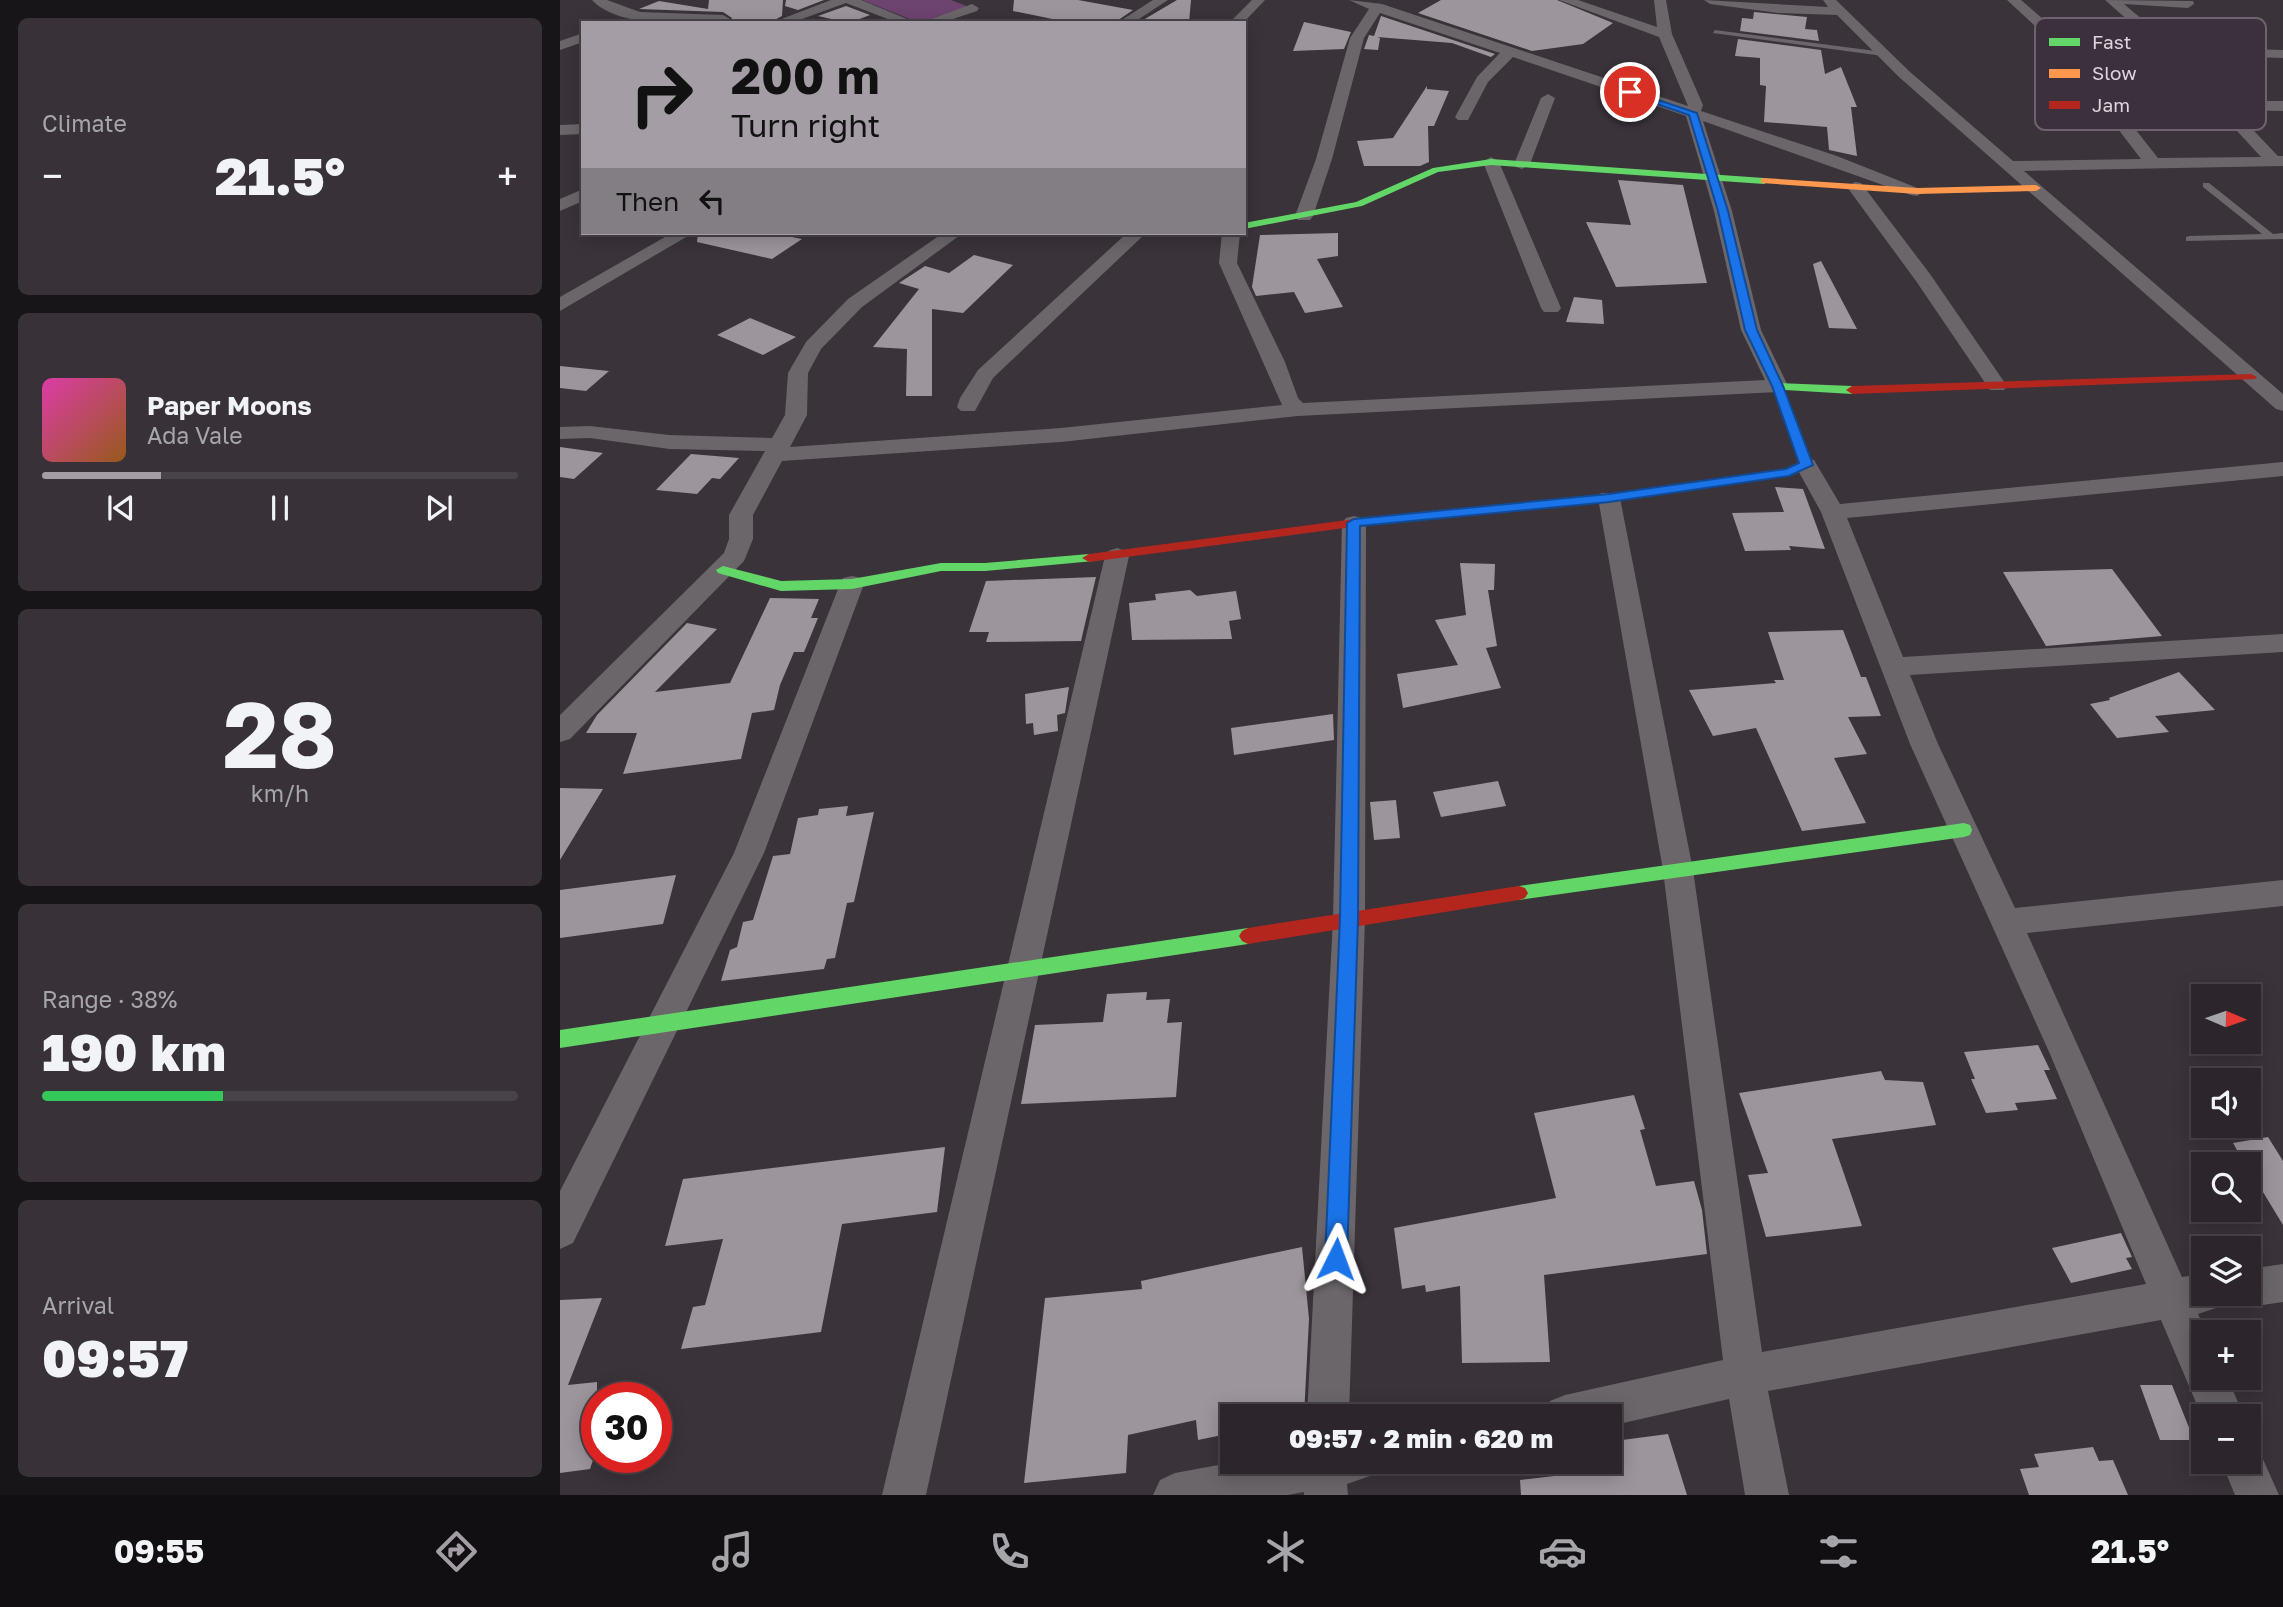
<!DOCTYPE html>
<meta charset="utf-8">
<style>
:root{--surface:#2c262c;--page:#383238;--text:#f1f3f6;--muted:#a6a5a9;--line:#484348;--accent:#a49da5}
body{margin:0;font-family:"Golos Text",sans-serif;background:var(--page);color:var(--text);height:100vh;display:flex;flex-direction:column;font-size:26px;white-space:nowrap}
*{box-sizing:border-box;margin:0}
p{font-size:23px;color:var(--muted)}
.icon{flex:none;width:38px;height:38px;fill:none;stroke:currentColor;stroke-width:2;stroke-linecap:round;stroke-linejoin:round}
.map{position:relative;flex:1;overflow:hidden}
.details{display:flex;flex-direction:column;gap:18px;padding:18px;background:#181518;width:560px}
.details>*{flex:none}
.banner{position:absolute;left:21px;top:21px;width:665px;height:214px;border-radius:0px;box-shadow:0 4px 18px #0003,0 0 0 2px var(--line);background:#a49da5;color:#111;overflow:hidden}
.needle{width:46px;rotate:92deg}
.tools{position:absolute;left:1631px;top:984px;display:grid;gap:14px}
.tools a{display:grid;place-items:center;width:70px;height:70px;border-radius:0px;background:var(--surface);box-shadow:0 4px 18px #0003,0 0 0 2px var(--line);font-size:35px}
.speed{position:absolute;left:21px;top:1382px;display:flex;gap:14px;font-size:35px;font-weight:700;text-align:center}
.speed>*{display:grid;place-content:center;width:91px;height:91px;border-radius:50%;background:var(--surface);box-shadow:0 4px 18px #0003,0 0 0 2px var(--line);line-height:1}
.speed .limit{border:10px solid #d22;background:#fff;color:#111}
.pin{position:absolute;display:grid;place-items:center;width:60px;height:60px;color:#fff;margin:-30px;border:4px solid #fff;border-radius:50%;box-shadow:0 2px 7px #0007}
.me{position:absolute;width:77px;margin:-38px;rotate:3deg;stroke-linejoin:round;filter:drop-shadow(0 0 5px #0008)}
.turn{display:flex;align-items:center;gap:24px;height:147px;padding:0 35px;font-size:32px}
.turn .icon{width:91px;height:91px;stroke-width:2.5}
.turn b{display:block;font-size:49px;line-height:60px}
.then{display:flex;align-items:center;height:66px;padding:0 35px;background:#0003;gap:14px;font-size:26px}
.big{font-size:52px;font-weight:800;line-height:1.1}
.details .card{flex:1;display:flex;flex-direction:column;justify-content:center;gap:10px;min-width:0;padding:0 24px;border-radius:10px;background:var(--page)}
.details .dial{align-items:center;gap:0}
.dial b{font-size:91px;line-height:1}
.song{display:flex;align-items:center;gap:21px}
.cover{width:84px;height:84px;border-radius:10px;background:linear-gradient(135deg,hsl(320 70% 55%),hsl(30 70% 35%))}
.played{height:7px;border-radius:4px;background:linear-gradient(90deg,var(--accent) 25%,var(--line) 25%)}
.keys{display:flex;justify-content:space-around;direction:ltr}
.heat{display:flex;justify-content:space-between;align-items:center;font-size:38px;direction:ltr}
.charge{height:10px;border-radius:5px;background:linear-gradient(90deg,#34c759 38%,var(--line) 0)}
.trip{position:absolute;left:660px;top:1404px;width:402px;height:70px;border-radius:0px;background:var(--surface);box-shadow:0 4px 18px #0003,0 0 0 2px var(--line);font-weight:800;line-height:70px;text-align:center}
.dock{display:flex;height:112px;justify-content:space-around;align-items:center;background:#120f12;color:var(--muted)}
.dock .icon{width:49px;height:49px}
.dock .selected{color:var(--accent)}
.dock b{font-size:32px;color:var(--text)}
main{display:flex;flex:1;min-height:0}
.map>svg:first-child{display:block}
.green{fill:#6d4370}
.building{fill:#9c959c}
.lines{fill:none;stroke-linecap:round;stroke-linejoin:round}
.lane{fill:#6a666a;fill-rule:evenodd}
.street{fill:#6a666a;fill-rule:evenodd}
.fast{fill:#63d668;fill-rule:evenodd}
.slow{fill:#ff974d;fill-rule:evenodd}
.jam{fill:#b3261e;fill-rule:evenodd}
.route{fill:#1a73e8;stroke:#114b97;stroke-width:2}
.key{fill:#3d303d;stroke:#6d626d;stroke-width:2}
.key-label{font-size:19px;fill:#ddd6de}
</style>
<main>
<section class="details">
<div class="card"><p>Climate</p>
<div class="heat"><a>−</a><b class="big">21.5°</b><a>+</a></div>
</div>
<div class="card">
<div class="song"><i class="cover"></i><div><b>Paper Moons</b><p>Ada Vale</p></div></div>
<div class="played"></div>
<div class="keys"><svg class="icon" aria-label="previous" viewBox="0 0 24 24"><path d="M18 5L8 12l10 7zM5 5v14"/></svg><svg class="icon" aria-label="pause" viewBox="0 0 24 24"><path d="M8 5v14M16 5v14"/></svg><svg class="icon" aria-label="next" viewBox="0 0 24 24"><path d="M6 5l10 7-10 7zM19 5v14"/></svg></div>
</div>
<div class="card dial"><b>28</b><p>km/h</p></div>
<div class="card"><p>Range · 38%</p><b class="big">190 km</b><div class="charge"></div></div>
<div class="card"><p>Arrival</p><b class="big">09:57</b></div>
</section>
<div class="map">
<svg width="1723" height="1495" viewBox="0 0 1723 1495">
<rect width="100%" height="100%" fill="#3a333a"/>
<!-- green -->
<path class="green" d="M302,0H391L409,7L360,23Z"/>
<!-- building -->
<path class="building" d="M149,0H223L222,16L209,23H169L172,18L163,12L79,9L99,1L148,9Z
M226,0H264L238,10L225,6Z
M454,0H518L573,10L554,23H512L453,11Z
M617,0H631L629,23H578Z
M881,0H997L1053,23L1023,44L972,51L858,13Z
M286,6L310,15L289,23L258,16Z
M1194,12L1247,17L1245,29L1257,30L1259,41L1180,31L1182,18L1193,19Z
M821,16L935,54L931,57L892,43L817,37L820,38L818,50L804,49L809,35L814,36Z
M744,22L791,32L784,49L733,51Z
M1178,39L1261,50L1265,74L1281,67L1297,107H1291L1297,156L1269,150L1267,127L1204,122L1206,86L1200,85V58L1175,56Z
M867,86V89L889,91L874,126H868L869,162L860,166H804L797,141L833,138Z
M1058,180L1123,185L1147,283L1056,287L1026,222L1071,225Z
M138,233H212L242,239L212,259L137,242Z
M778,233V256L757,259L783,307L745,313L734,292L696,296L692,287L700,235Z
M414,255L453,265L403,313L372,309V396H346L347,349L313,347L359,289L339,283L365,266L389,273Z
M1261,261L1297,329L1269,328L1253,264Z
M1014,297L1042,300L1044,324L1006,322Z
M190,318L236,337L203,355L157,335Z
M0,366L49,371L26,391L0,388Z
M0,447L43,453L14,479L0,477Z
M131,454L179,458L160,479L152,478L137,494L96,490Z
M1215,487L1243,489L1265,549L1229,546L1231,550L1185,551L1172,513L1224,512Z
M900,563L935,564L934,590H928L937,646L926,648L941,688L843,708L837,674L898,665L875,620L906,615Z
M1552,569L1602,636L1486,646L1443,572Z
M536,577L521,641L426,642L429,632H409L426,581Z
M630,590L637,596L676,591L681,619L669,621L672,639L572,640L569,603L596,600L595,594Z
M210,598L259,599L251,618H258L244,652H234L220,685L214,710L192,713L181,759L63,774L77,733H26L37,715L127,623L157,629L95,692L170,683Z
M1283,630L1301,677H1306L1321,716L1288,717L1307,754L1274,758L1306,823L1242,831L1196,728L1153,736L1129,690L1216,683L1214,680H1224L1208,632Z
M1619,672L1655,710L1595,716L1609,732L1557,738L1530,704L1550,700L1549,698Z
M509,687L505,713L497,715L498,731L474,735L473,723L466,724L465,694Z
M773,714L774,740L674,755L671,728Z
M938,781L946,806L881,817L873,792Z
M0,788L43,789L0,860Z
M836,800L840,838L814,840L810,802Z
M288,806L286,816L314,812L294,902L287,903L275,958L267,959L264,969L161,981L170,950L177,947L183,922L193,920L213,856L230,854L238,818L258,815L259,809Z
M116,875L103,924L0,938V890Z
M587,992L586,1000L610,999L607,1023L622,1022L616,1097L461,1104L475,1025L543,1022L547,994Z
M1478,1045L1490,1070H1484L1497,1099L1455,1103L1458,1110L1426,1113L1411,1079H1415L1404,1052Z
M1321,1071L1325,1080L1363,1082L1376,1125L1272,1139L1302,1226L1206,1237L1188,1175L1208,1173L1179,1093Z
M1074,1095L1085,1129L1080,1130L1096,1186L1134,1181L1142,1210L1147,1254L984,1275L990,1362L902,1363L900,1286L866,1292L865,1285L842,1289L834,1228L996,1198L974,1113Z
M1708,1137L1723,1161V1225L1689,1169V1164H1685L1673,1143Z
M385,1147L377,1212L282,1224L261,1332L121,1349L133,1307L145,1305L163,1239L105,1246L123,1179Z
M1561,1233L1572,1257L1566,1258L1572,1269L1511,1283L1492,1248Z
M742,1247L749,1319L744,1416H672V1433L638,1440L636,1420L568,1435L566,1473L464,1483L485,1298L582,1289L581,1281Z
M42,1298L8,1385L37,1382V1448L30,1469L0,1473V1300Z
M1580,1385H1612L1634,1440H1600Z
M1108,1434L1127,1495H961L960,1480L1064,1468L1062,1440Z
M1533,1447L1539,1461L1553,1460L1568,1495H1469L1460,1469L1479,1467L1474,1454Z"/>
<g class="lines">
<!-- lane -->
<path class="lane" d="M1155,30L1323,52L1326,54L1323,56L1153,33Z
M1643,183H1649L1713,234L1723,233V239L1626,241V237L1629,236L1702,234L1643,187Z"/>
<!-- street -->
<path class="street" d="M32,0H47L80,12L163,15L170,19L164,23C127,23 59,29 32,0Z
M271,0H301L357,23H338L286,3L231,23H211Z
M593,0H608L573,23H557Z
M692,0H705L683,23H669Z
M789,0L822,4L1128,106L1099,37L999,0H1018L1097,27L1094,0H1106L1112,34L1143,105L1141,111L1277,156L1365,191L1357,196L1351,195L1143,121L1172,211L1201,330L1228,386L1218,392L738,416L501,442L222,461L193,515V539L184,561L10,739L0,742V715L164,553L169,539V515L205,451L109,449L30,438L0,439V427L30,426L109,435L212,438L225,415L228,373L246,342L288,299L383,233H403L302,307L261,349L248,373L247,415L230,447L501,428L722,405L659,263L662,233H680L677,263L725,362L738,398L743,403L1205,380L1181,330L1154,211L1126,116L953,57L928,82L908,120H898L895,117L917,77L940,53L820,13L804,38L772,159L753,216L750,220H738L735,216L756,159L790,38L809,9Z
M1144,0L1268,7L1263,0H1276L1349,71L1453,161L1581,159L1490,40L1447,0H1461L1500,34L1598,158L1701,157L1606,54L1545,0L1633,1L1634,4L1628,8L1564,4L1615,47L1723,50V58L1623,55L1666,101H1723V111L1674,110L1718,156H1723V166L1464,171L1723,394V411L1716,409L1339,77L1277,15L1218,13L1150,4Z
M412,4L419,8L417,11L381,23H361Z
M23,33V42L0,50V41Z
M988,94L995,98L970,164L962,169L956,167L954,164L981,98Z
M23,124V134L0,135V125Z
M931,157L939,162L1001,308L998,312H984L981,308L923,162Z
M1295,182L1301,183L1370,274L1447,386L1444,390H1430L1356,281L1287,187Z
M23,189V201L0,211V199Z
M112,233H133L0,311V297Z
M567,233H586L433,378L415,411H401L397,407L400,398L418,370Z
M1246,458L1254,460L1280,504L1723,462V476L1287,518L1343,657L1723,634V652L1350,675L1378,744L1455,908L1723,880V906L1467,933L1622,1277L1643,1274V1293H1664L1659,1307L1638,1314L1646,1332H1643V1377H1667L1684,1416H1643V1419L1601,1320L1208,1391L1229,1495H1185L1169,1399L1050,1426V1416H984L990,1401L1005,1395L1163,1360L1103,870L1038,498L1041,493H1057L1060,498L1133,870L1202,1352L1586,1284L1490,1054L1350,744L1261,512L1235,465Z
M794,516L802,518L806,523L805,919L789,1416H747L773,919L782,523L786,518Z
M557,548L566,551L569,556L366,1495H322L545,556L548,551Z
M292,576L301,578L304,584L204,853L13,1243L0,1249V1191L174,853L280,584L283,578Z
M1723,1264V1302L1689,1307L1675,1302L1672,1293H1689V1269Z
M1689,1443L1697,1446L1719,1495H1675L1661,1461H1689Z
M680,1461H816L810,1476L787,1484L788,1495H744V1492L728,1495H593L600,1480L615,1473Z"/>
<!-- fast -->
<path class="fast" d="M931,159L1204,178L1209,181L1204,184L931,165L878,172L802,206L684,229V223L796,202L873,168Z
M1218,383L1292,386L1298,390L1292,394L1225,390L1252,465L1233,475L1049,502L810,525L803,521L810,517L1049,494L1226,469L1239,463L1212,386Z
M529,554L536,558L534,561L425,571H381L292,589L221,591L158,573L156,570L163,566L221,581L292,579L381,563H425Z
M1404,823L1410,825L1412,830L1410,835L1404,837L959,900L953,898L950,893L953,888L959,886Z
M688,928L694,931L697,936L694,941L688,944L0,1048V1030Z"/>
<!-- slow -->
<path class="slow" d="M1204,178L1357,188L1476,185L1481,188L1476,191L1357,194L1201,183V179Z"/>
<!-- jam -->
<path class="jam" d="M1691,374L1697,377L1695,379L1292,394L1286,390L1292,386Z
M810,517L815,518V524L529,562L522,558L529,554Z
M959,886L965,888L968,893L965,898L959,900L688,944L682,941L679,936L682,931L688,928Z"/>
</g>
<!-- route -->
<path class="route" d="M1068,90L1137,113L1168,211L1197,330L1223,386L1253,465L1229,476L1049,502L800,526L798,919L787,1259L784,1267L776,1270L769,1267L765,1259L780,919L787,523L794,519L1049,494L1226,469L1239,463L1212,386L1185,330L1158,211L1129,115L1068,94Z"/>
<!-- legend -->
<rect x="1475" y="18" width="231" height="112" rx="10" class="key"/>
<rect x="1489" y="38" width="31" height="8" fill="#63d668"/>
<rect x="1489" y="69" width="31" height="9" fill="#ff974d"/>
<rect x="1489" y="101" width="31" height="8" fill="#b3261e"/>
<g class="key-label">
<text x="1532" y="49">Fast</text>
<text x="1532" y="80">Slow</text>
<text x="1532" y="112">Jam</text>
</g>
</svg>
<div class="tools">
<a><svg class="needle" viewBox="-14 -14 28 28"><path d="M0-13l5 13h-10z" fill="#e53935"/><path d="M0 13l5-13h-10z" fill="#a6a5a9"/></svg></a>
<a><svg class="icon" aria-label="sound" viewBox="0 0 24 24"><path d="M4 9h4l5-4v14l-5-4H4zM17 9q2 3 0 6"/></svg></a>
<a><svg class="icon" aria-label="search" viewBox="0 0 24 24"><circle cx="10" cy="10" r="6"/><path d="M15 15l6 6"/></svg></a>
<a><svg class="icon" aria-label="layers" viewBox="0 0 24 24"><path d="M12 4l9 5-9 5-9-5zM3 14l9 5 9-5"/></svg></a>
<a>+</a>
<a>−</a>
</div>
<div class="speed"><div class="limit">30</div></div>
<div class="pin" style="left:1070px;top:92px;background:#d93025"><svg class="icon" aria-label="arrive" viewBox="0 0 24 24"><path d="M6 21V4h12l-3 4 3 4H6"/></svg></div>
<svg class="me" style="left:776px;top:1259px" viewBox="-20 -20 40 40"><path d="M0-17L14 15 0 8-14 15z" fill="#1a73e8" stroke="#fff" stroke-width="4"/></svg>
<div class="trip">09:57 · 2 min · 620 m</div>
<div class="banner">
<div class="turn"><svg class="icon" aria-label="right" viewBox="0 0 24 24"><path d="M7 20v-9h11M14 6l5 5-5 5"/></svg><div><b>200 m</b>Turn right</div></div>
<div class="then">Then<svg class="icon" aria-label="left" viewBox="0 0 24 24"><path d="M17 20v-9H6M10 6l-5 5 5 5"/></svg></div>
</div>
</div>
</main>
<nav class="dock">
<b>09:55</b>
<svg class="icon selected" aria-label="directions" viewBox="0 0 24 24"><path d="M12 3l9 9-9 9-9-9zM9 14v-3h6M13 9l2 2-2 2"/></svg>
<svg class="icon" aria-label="music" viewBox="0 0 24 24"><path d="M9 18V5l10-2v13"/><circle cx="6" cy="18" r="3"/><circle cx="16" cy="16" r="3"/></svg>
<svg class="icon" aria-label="phone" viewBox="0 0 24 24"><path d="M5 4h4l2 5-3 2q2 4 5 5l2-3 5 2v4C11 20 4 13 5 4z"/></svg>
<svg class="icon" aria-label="climate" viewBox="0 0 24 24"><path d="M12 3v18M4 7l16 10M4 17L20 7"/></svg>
<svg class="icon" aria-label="car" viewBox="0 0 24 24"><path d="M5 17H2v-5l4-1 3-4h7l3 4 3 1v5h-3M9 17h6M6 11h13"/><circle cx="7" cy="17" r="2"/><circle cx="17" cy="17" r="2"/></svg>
<svg class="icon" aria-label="filters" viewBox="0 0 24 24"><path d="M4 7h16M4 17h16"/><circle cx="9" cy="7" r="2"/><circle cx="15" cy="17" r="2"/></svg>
<b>21.5°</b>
</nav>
